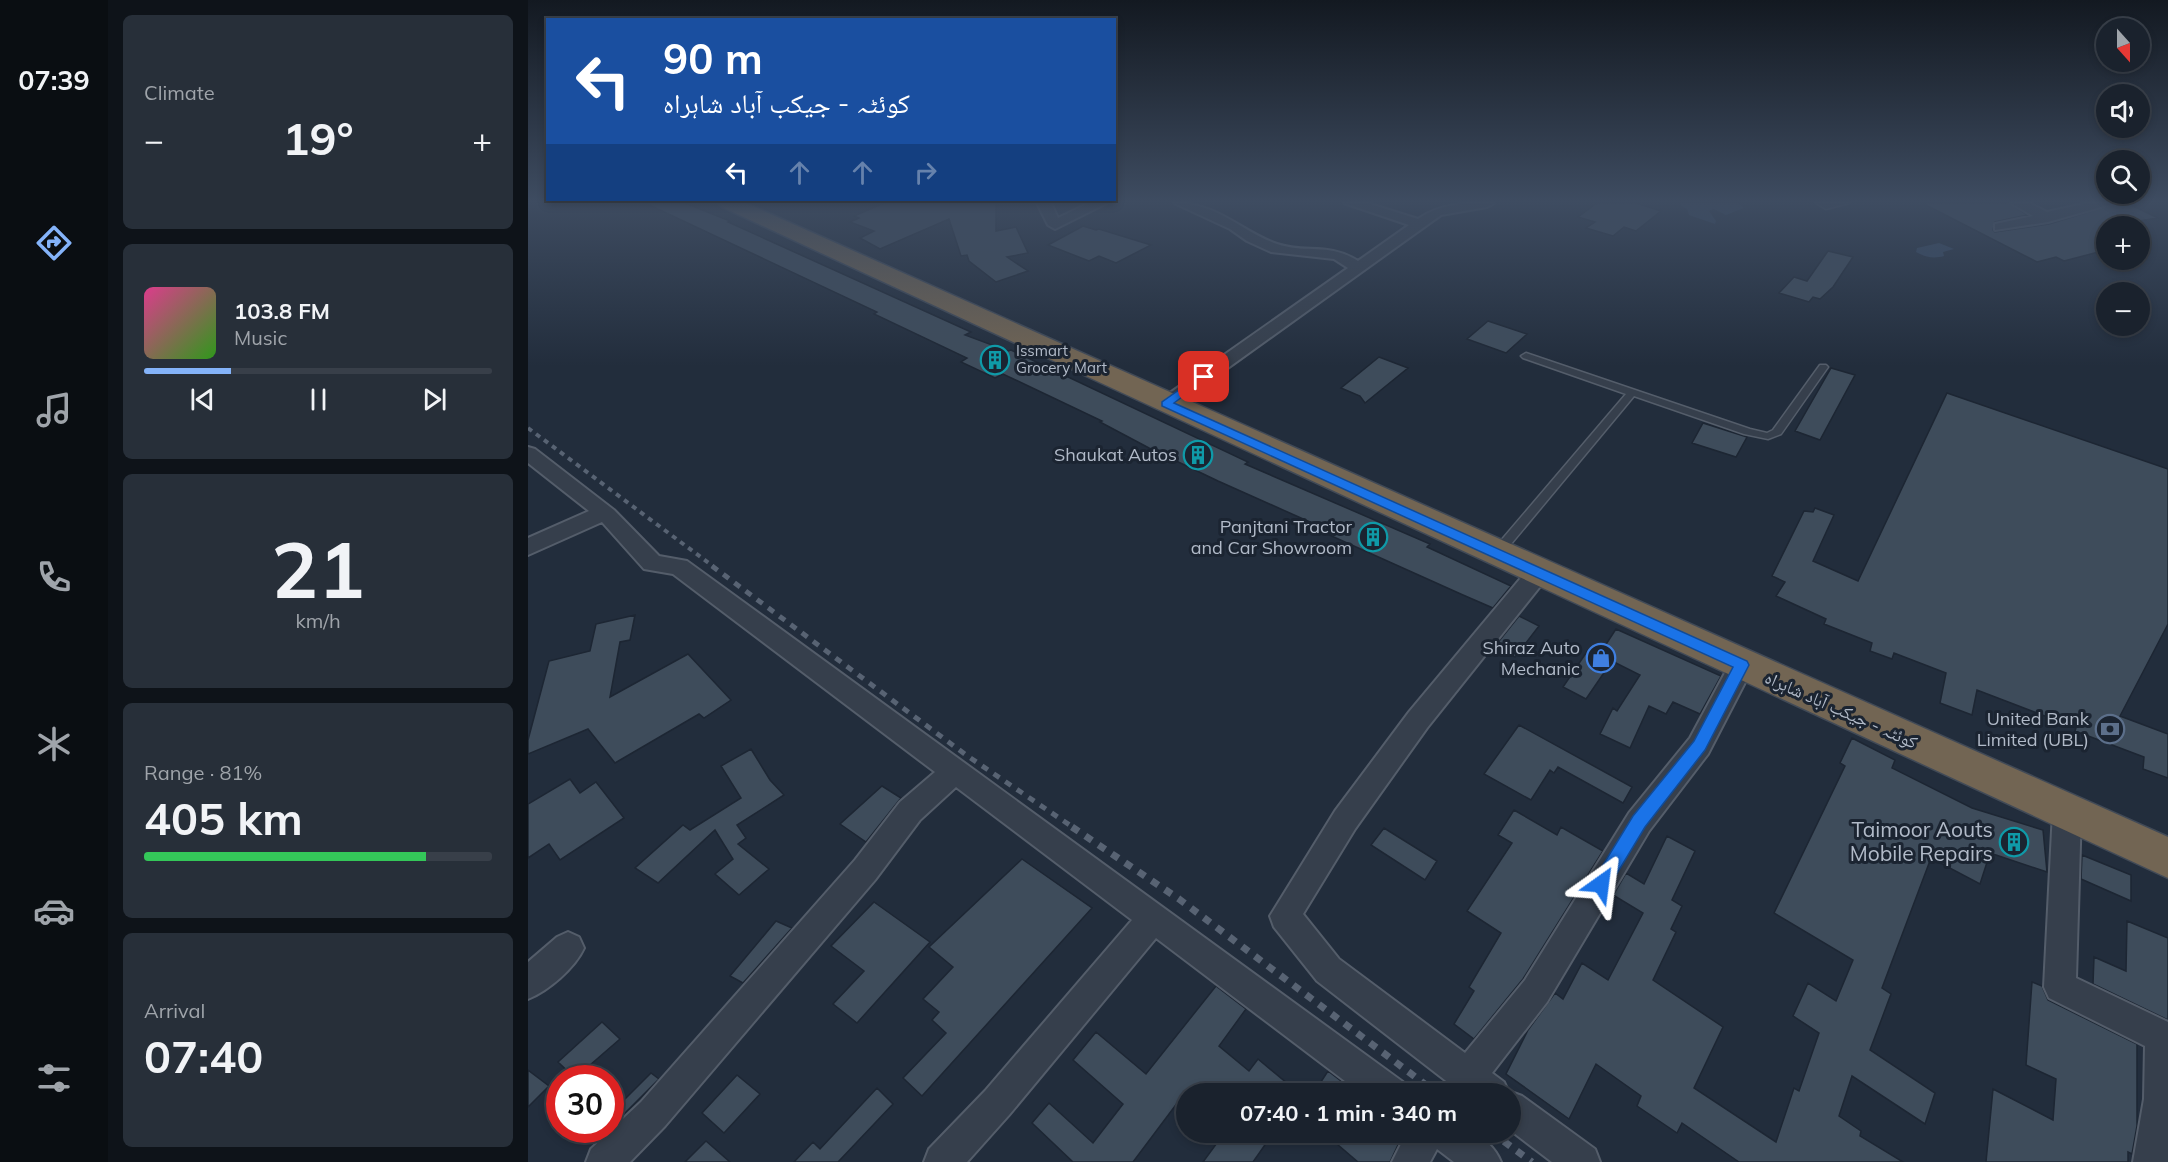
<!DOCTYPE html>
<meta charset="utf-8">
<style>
:root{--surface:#1a222d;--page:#272f39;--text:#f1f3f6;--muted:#9fa4aa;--line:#383f49;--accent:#84b3f9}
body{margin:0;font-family:Mulish,"Noto Naskh Arabic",sans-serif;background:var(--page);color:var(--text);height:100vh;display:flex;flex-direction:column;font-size:22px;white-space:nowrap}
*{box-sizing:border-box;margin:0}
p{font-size:20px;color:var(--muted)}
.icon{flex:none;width:33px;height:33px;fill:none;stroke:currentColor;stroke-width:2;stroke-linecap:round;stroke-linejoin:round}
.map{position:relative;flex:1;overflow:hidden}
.side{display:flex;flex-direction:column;gap:15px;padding:15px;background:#0e1319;width:420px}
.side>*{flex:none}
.guide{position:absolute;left:18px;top:18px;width:570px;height:183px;border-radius:0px;box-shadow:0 3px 9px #0003,0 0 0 2px var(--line);background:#1a4fa0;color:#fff;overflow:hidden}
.needle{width:39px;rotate:159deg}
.fabs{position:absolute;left:1568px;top:18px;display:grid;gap:12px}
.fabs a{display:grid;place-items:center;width:54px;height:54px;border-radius:50%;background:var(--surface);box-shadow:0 3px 9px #0003,0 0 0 2px var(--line);font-size:30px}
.speed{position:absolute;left:18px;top:1065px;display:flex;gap:12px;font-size:30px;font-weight:700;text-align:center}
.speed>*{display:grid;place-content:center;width:78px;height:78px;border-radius:50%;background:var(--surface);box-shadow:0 3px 9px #0003,0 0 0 2px var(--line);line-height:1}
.speed .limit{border:9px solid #d22;background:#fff;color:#111}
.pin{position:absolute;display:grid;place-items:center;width:51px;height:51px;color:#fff;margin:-26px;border-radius:12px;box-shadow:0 3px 9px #0006}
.me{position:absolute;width:66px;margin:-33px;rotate:31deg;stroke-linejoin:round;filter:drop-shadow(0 0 4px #0008)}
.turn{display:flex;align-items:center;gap:21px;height:126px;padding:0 18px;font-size:27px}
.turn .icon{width:78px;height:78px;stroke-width:2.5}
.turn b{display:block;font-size:42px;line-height:51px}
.lanes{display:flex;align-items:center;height:57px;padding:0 18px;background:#0003;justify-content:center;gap:30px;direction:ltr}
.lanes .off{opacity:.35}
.big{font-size:45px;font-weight:700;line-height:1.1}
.side .tile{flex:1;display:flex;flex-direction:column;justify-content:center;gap:9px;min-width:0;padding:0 21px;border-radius:9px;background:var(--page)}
.side .dial{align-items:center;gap:0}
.dial b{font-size:78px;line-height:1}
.song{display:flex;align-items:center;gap:18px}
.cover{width:72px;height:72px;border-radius:9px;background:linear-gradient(135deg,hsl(330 70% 55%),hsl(110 70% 35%))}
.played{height:6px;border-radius:3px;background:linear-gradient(90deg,var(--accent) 25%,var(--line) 25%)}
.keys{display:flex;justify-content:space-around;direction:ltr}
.heat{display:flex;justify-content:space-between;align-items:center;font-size:33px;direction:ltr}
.charge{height:9px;border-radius:4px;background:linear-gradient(90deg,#34c759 81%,var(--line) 0)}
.trip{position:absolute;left:648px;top:1083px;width:345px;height:60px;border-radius:30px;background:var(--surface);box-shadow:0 3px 9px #0003,0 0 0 2px var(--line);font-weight:700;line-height:60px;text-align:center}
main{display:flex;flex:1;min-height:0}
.dock{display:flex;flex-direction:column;width:108px;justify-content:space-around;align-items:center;background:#0a0e12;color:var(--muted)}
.dock .icon{width:42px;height:42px}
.dock .current{color:var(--accent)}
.dock b{font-size:27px;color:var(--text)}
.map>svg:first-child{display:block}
.water{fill:#354963}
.building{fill:#3e4c5b;stroke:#1d2633;stroke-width:1.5}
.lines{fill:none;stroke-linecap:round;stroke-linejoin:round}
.lane-casing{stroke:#545d6a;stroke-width:3}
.street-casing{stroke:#545d6a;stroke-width:4}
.highway-casing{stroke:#414a57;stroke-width:3}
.lane{fill:#363f4c;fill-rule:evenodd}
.street{fill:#363f4c;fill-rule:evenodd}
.highway{fill:#726553;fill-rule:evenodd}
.rail-far2{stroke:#586373;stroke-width:4;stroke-dasharray:5 5;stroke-linecap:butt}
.rail-far1{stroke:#586373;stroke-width:5;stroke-dasharray:7 7;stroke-linecap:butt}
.rail{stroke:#586373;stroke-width:7;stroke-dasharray:8 8;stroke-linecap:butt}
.route{fill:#1a73e8;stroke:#114b97;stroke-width:1.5}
.labels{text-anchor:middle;stroke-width:6;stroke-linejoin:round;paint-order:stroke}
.far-poi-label{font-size:15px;fill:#b1bac8;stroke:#1b2431;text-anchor:start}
.poi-label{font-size:18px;fill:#b1bac8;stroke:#1b2431;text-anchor:end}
.street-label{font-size:18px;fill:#b1bac8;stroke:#1b2431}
.near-poi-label{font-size:21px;fill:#b1bac8;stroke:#1b2431;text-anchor:end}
</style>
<main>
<nav class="dock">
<b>07:39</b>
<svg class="icon current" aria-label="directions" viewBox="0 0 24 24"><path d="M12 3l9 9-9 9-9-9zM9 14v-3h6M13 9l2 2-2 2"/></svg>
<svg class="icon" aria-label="music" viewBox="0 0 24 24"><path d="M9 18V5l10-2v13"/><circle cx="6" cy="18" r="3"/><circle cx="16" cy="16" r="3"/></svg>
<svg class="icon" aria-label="phone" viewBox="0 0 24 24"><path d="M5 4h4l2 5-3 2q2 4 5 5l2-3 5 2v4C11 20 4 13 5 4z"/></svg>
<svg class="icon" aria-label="climate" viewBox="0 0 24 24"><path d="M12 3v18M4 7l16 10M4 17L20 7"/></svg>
<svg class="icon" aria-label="car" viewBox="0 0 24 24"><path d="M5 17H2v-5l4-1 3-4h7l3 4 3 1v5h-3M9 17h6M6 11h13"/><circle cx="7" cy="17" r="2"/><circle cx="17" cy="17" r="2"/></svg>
<svg class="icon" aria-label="filters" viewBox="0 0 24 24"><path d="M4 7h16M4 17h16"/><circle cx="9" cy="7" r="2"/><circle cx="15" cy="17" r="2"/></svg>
</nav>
<section class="side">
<div class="tile"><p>Climate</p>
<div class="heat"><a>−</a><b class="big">19°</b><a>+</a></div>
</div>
<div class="tile">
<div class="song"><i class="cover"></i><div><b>103.8 FM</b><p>Music</p></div></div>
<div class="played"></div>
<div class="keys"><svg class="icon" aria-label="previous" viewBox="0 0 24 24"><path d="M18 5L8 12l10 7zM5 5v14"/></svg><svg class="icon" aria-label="pause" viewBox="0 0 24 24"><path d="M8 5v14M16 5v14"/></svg><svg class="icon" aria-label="next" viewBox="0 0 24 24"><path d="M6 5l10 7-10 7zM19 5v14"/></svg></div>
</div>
<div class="tile dial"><b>21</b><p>km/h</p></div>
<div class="tile"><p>Range · 81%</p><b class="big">405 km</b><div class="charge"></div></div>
<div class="tile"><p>Arrival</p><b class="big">07:40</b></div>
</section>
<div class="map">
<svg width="1640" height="1162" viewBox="0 0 1640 1162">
<rect width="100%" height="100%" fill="#222d3c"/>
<!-- water -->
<path class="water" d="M1154,203H1209L1216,208L1198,215L1186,209L1181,211L1188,221L1187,224L1161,215L1159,209L1152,205Z
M1411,243L1426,249L1415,252L1416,256C1405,259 1397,257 1388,252L1389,248Z"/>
<!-- building -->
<path class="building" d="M117,203H157L202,221L200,222L443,332L437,335L480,351L483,350L720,462L717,464L902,544L899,547L983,586L965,608L935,595L788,529L791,526L690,481L621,448L572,422L574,421L475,374L467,378L433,362L439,358L346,314L349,312Z
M356,203H468V231L488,227L500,253L479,257L500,271L468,282L441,261L439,255L433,256L421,219L352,249L332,238L346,231L322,222L331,218L326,216Z
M1069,203H1108L1133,211L1108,231L1096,227L1085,236L1058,228L1067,222L1050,217Z
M1394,203H1481L1499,215L1467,222L1465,230L1467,232L1521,224L1590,203H1599L1630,218L1578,226V250L1536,261L1528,257L1509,262Z
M555,226L568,230L571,229L623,245L588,263L571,256L561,261L520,245Z
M1300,251L1325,257L1305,287L1292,299L1285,297L1281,302L1251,293L1266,277L1279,281Z
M960,321L999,334L978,353L939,339Z
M851,357L880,368L837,403L832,396L813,388Z
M1303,368L1327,375L1292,440L1267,431Z
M1419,393L1640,469V624L1592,716L1640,734V778L1615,769L1616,757L1547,731L1548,728L1449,690L1444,715L1412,703L1418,673L1366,653L1364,659L1342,651L1344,643L1296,624L1298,619L1248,596L1257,582L1244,576L1276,511L1285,512L1287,508L1306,515L1285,561L1330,581Z
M1175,423L1219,437L1208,457L1164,443Z
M107,615L102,640L92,642L82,697L160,654L203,700L176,718L171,714L87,763L60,729L0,754V740L21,661L62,651L68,624Z
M991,616L1011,626L987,657L967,646Z
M1088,629L1193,676L1172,714L1145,702L1138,714L1121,706L1102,748L1072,734L1085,708L1089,711L1112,675L1084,661L1058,699L1035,687L1060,650L1077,658L1071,655Z
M991,725L1104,787L1095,803L1030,767L1026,773L1022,770L1003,800L956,774Z
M1324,738L1367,760L1364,768L1444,808L1515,830L1519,872L1462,853L1452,884L1403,858L1354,988L1363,994L1342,1050L1407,1093L1397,1124L1324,1076L1311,1116L1333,1131L1332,1136L1375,1162H1211L1154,1123L1149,1133L1109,1106L1113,1096L1068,1064L1041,1119L978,1074L1000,1030L1027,993L1035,999L1054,963L1080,980L1115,913L1085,895L1098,873L1116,884L1139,836L1167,851L1144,900L1154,906L1143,929L1148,932L1125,980L1195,1027L1166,1088L1248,1142L1266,1088L1271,1091L1291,1033L1265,1016L1280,983L1308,1001L1325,960L1246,913L1317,766L1312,763Z
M223,749L242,780L256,795L209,825L218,838L210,844L241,869L211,895L187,874L205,859L187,830L130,883L107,868L155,825L162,830L213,798L193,766Z
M42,779L52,793L68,782L96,818L32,860L21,844L0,858V804Z
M354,786L373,798L338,842L312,824Z
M986,810L1029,835L1033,827L1075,851L995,979L946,1039L926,1024L946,991L941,987L973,933L939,911L984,843L970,835Z
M856,828L909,861L897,880L843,845Z
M1554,855L1603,875V901L1553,879Z
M494,859L564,908L394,1096L375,1078L418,1033L404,1020L411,1012L395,999L425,967L401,947Z
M346,902L402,942L329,1023L305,1004L336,971L303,946Z
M248,921L264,928L215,983L202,976Z
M1599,921L1640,938V1020L1565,984L1566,957L1598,971Z
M1504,982L1514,986L1520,1000L1609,1044V1126L1604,1154L1600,1152V1162H1458L1465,1089L1525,1120L1528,1079L1498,1065Z
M688,986L718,1009L691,1046L721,1071L730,1059L772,1094H656L605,1162H545L504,1123L521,1103L565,1143L595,1104L545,1060L568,1032L618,1074Z
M74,1022L92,1039L47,1078L30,1062Z
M0,1070L21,1086L0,1107Z
M800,1071L830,1094H785Z
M123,1073L131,1079L82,1128V1114Z
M209,1075L232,1094L196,1133L174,1113Z
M349,1088L365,1104L310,1162H266L285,1142L292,1149Z
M50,1130H80L65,1144Z
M697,1132H746L725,1162H675Z
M795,1132H876L862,1162H830Z
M178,1141L202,1162H157Z"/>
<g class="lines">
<!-- lane casing -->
<g class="lane-casing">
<path id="lane" d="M1288,203H1321L1298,209Z
M998,353L1222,429L1239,433L1245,430L1292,365H1298L1300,367L1253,434L1240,439L1216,434L1106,396L973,556L969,557L963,553L965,550L1098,394L995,358L993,356Z"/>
</g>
<!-- street casing -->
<g class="street-casing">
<path id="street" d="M509,203H523L530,218L561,203H579L527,229L520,225Z
M646,203C691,203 712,231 749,244C778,254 800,242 830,261L881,225L816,203H839L890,219C913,203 938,203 966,203L959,207L913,215L644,408L638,409L629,404L632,400L820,268L806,259L743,252L719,241L702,229Z
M1483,203H1501L1519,212L1560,203H1587L1520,222L1467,230V224L1505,216Z
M0,447L7,449L86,510L131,556L159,561L875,1082L880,1094H834L628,938L481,1115L439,1162H396L401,1149L457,1091L604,920L428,787L392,820L347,880L137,1126L102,1162H58L63,1149L113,1102L327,860L372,802L407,772L145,574L116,569L74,522L0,555V538L61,511L0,463Z
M1010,565L1018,567L1021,573L1018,579L899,728L827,829L775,914L811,959L937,1053L997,980L1101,813L1162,738L1205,658L1214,655L1223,658L1226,665L1180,754L1121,831L1019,1002L964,1073L976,1082L980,1091L994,1096L1067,1149L1072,1162H1024L982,1130V1094H935L789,981L746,927L742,916L807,811L881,712L1002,567Z
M1539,798L1549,802L1553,811L1548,978L1640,1022V1162H1605L1616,1099L1617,1046L1521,998L1516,987L1525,811L1529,802Z
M40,932L51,937L56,948C47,968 20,991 0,999V962L29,937Z
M879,1132C916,1132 956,1122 973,1162H926L909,1149L902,1162H864Z"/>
</g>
<!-- highway casing -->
<g class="highway-casing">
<path id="highway" d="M191,203H218L1640,837V878L194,207Z"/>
</g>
<!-- lane -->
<use href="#lane" class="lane"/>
<!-- street -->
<use href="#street" class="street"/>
<!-- highway -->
<use href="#highway" class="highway"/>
<!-- rail-far2 -->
<path class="rail-far2" d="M0,428L186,567"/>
<!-- rail-far1 -->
<path class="rail-far1" d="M184,566L438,755L546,828"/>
<!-- rail -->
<path class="rail" d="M544,827L651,899L910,1094
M963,1132L1004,1162"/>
</g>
<!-- sky -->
<linearGradient id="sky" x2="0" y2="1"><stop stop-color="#131921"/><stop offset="0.55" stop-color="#3e4c61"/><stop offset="1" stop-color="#3e4c61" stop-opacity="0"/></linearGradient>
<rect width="1640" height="366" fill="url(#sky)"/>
<!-- route -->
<path class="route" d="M672,375L681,377L646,403L1219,661L1221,665L1177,750L1117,827L1079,890L1073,893L1067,890L1064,884L1067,878L1105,816L1166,741L1205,667L634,406V402Z"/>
<!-- icons -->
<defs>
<g id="building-ring" transform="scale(1.5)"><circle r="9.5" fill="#1b2431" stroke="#0f9aa8" stroke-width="1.5"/><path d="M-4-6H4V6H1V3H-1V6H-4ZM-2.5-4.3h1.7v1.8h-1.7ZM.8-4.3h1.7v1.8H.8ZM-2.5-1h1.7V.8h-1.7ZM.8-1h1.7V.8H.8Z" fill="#0f9aa8"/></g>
<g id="shop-ring" transform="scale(1.5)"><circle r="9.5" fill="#1b2431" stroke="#3f7fe0" stroke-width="1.5"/><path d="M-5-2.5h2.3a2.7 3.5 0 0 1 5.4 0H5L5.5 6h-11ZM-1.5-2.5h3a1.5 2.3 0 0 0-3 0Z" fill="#3f7fe0"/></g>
<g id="bank-ring" transform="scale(1.5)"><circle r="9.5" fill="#1b2431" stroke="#5c6f8a" stroke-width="1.5"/><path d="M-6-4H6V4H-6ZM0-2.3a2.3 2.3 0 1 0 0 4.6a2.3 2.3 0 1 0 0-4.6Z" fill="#5c6f8a"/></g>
</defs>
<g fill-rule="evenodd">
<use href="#building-ring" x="467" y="360"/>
<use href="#building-ring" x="670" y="455"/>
<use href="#building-ring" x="845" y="537"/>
<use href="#shop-ring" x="1073" y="658"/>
<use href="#bank-ring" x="1582" y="729"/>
<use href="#building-ring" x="1486" y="842"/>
</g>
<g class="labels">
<!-- far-poi labels -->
<g class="far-poi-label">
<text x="488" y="356">Issmart<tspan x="488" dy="17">Grocery Mart</tspan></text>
</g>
<!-- poi labels -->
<g class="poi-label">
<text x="649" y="461">Shaukat Autos</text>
<text x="824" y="533">Panjtani Tractor<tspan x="824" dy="21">and Car Showroom</tspan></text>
<text x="1052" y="654">Shiraz Auto<tspan x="1052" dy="21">Mechanic</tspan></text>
<text x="1561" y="725">United Bank<tspan x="1561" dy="21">Limited (UBL)</tspan></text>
</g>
<!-- street labels -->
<g class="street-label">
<text transform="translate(1313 710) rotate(24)" y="6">کوئٹہ - جیکب آباد شاہراہ</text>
</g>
<!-- near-poi labels -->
<g class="near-poi-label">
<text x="1465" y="837">Taimoor Aouts<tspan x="1465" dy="24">Mobile Repairs</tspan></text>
</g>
</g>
</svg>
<div class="fabs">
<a><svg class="needle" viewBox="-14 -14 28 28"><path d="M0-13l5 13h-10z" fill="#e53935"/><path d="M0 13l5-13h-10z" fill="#9fa4aa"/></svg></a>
<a><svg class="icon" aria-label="sound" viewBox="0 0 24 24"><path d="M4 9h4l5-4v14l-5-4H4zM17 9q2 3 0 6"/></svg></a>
<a><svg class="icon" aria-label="search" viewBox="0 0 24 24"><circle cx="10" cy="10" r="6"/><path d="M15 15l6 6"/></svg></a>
<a>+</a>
<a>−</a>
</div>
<div class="speed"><div class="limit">30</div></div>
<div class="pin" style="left:676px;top:377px;background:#d93025"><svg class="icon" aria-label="arrive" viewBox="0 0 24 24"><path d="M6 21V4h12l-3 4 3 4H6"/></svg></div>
<svg class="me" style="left:1073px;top:884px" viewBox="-20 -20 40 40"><path d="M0-17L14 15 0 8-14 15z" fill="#1a73e8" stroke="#fff" stroke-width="4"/></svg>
<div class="trip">07:40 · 1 min · 340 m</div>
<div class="guide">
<div class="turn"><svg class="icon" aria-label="left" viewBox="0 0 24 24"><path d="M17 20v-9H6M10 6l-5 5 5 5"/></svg><div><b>90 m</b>کوئٹہ - جیکب آباد شاہراہ</div></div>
<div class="lanes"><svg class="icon" aria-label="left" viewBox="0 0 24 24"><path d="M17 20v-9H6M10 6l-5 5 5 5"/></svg><svg class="icon off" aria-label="ahead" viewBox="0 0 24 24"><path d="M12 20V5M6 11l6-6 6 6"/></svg><svg class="icon off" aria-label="ahead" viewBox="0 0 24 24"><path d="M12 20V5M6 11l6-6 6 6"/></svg><svg class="icon off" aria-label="right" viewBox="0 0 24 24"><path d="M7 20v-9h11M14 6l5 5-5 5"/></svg></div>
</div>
</div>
</main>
